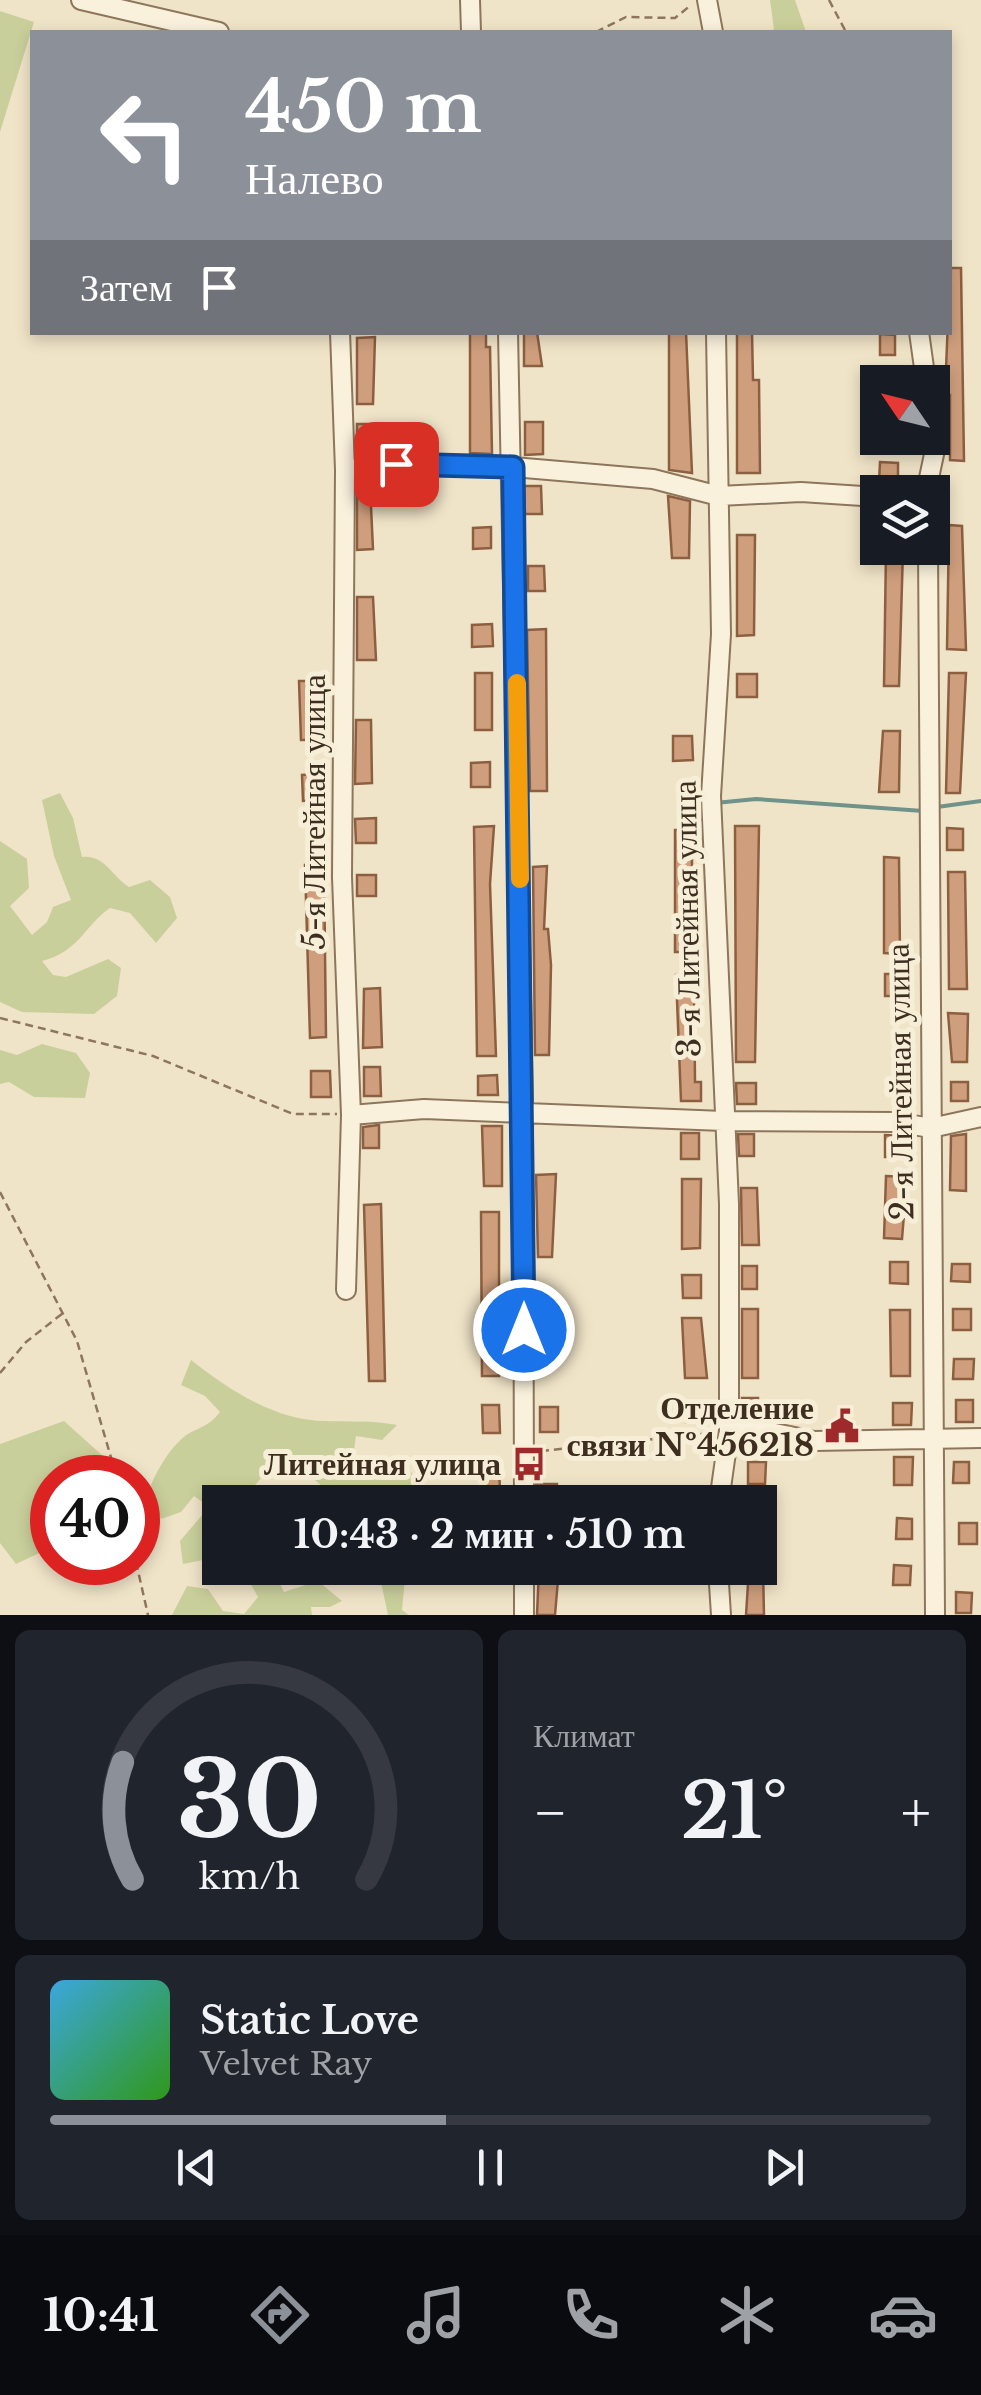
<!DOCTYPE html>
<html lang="ru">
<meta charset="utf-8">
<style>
:root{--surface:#171b24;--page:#20242c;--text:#f1f3f6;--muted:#9ea1a6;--line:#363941;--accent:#8c9099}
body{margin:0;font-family:"Libre Baskerville",serif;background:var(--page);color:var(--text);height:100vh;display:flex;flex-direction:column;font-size:38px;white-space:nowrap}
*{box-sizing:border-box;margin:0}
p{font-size:32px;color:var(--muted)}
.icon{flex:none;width:55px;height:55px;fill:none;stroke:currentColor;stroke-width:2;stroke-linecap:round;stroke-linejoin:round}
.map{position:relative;height:1615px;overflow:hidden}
.panel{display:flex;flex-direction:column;gap:15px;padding:15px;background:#0d0f14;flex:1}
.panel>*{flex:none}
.top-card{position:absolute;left:30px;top:30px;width:922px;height:305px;border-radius:0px;box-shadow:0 5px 15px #0003;background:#8c9099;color:#fff;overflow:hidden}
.needle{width:65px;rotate:305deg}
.buttons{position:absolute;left:860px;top:365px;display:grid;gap:20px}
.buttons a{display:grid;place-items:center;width:90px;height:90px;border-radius:0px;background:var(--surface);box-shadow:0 5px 15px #0003;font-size:50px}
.speed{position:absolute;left:30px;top:1455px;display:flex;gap:20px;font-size:50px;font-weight:700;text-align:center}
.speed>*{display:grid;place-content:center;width:130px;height:130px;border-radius:50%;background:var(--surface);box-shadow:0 5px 15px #0003;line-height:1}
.speed .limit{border:15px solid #d22;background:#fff;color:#111}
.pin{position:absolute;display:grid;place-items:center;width:85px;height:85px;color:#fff;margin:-42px;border-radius:20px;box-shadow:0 5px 15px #0006}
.me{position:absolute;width:110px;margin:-55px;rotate:0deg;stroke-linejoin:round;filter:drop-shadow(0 0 8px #0008)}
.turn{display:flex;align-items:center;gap:35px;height:210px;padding:0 50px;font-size:45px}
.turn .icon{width:130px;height:130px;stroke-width:2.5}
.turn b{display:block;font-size:70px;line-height:85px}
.then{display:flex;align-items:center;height:95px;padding:0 50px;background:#0003;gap:20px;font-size:38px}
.big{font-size:75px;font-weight:700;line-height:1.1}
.panel .tile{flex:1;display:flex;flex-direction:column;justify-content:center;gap:15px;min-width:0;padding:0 35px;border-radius:15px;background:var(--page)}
.panel .dial{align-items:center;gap:0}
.dial svg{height:260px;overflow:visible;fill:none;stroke:var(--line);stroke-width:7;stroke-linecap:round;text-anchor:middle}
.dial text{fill:var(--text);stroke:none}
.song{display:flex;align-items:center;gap:30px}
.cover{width:120px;height:120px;border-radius:15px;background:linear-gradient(135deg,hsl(200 70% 55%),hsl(110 70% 35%))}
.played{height:10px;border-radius:5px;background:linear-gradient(90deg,var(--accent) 45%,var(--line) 45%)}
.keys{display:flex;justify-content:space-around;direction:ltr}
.heat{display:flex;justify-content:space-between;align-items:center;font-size:55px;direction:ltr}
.panel .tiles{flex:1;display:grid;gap:15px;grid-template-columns:1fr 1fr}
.tile:last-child{grid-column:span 2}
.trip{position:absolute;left:202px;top:1485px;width:575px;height:100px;border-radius:0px;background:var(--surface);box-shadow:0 5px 15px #0003;font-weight:700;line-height:100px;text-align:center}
.tab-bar{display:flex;height:160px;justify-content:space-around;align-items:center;background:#090b0e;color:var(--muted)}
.tab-bar .icon{width:70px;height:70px}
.tab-bar .selected{color:var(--accent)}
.tab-bar b{font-size:45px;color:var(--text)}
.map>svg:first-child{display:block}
.green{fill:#c9cf9b}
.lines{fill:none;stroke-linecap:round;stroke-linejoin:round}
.stream{stroke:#6f938a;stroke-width:4}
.building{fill:#cf9f7d;stroke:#8d5f41;stroke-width:2.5}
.minor-casing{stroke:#8d765c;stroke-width:22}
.path{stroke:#8d765c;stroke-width:2.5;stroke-dasharray:8 5;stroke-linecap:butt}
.minor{stroke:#faf1dc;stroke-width:18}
.route-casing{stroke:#114b97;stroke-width:25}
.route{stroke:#1a73e8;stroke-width:18}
.slow{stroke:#f59e0b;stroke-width:18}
.labels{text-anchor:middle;stroke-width:10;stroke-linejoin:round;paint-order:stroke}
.street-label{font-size:32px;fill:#3d2e20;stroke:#f7eed8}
.poi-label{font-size:32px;font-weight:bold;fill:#3d2e20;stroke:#f7eed8;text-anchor:end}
</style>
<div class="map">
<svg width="981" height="1615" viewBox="0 0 981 1615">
<rect width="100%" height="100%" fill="#f0e4c8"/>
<!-- green -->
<path class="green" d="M770,0H795L806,32H770L774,29Z
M0,11L34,22L0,132Z
M60,793L73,818L82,857C104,854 112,876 129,887L150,880L170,897L177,918L156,943L130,913L110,908C83,927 80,951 42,961L53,975L66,977L108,959L121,968L117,996L94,1014L22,1012L0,1002V841L27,859L29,888L10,906L32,935L47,922L53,907L71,900L54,856L42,800Z
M42,1044L76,1053L90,1073L85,1098L34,1097L9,1082L0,1084V1050L17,1055Z
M191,1360C229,1390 276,1421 326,1421C352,1422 372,1420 397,1425L382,1440L356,1436L353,1458L399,1462L413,1474L414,1502H329C320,1468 291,1473 261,1478L250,1491L220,1502V1544L208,1559L183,1564L180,1541L209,1507L194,1496L181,1512L161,1519L146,1502C149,1482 170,1445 188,1434C202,1426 209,1426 220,1412L205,1396L181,1385Z
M64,1421L113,1465L106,1477L52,1478V1547L16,1564L0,1543V1444Z
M242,1568H282L275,1573L284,1592L318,1581L342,1601L330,1607H311L312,1615H172L187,1586L208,1589L223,1611L244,1614L258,1597Z
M378,1568H406L402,1610L409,1615H388Z"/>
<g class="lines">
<!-- stream -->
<path class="stream" d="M715,803L756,799L923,811
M937,807L981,801
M691,808L706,805"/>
</g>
<!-- building -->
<path class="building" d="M950,268H961L964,461L950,460V395H945Z
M470,332H486V347H490L492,454L470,453Z
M524,332H537L542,366H524Z
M669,332H686L692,473L669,470Z
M737,332H752L753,380H759L760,473H737Z
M880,334L895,335V355H880Z
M375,337L373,404H357V338Z
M525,422H543V454L525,455Z
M357,424H373L374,449H357Z
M880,462L898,463V482H879Z
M370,485L373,549L357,550V486Z
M524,486H541L542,514H525Z
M668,496L690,501L689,558H672Z
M949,525L962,526L966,650L947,649Z
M491,527V548L473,549V528Z
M737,535H755L754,635L737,636Z
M886,550H903L899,686H884Z
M528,566H544L545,591H528Z
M357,597H373L376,660H357Z
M492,624L493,646L472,647V625Z
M546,629L547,791H530L527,630Z
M475,673H492V730H475Z
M949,673H966L960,793H946Z
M737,674H757V697H737Z
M299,681H318V740H301Z
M356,720H371L372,783L355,784Z
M883,731H900L899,792H879Z
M673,736H692L693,760L673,761Z
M490,762V787H471V763Z
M317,774V800L303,801L302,775Z
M376,818V843H356L355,819Z
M494,826L490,884L496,1056H477L474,827Z
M735,826H759L755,1062H736Z
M947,828L963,829V850H947Z
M675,830H692V952H675Z
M884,857L899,858L900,954L884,953Z
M305,865H324L326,1037L310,1038Z
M547,866L544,929H548L551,965L549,1055H535L533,867Z
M948,872H965L967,989H949Z
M357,875H376V896H357Z
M885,974H905L904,996H885Z
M676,975H694L695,1082H701V1101H681Z
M380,988L382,1047L363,1048L364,989Z
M948,1013L968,1014L967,1062H952Z
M364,1067H380L381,1096H364Z
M311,1071H330L331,1097H311Z
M497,1075L498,1095H478V1076Z
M951,1082H968V1101H951Z
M736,1083H756V1104H737Z
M379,1125V1148H363V1127Z
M482,1126H502V1186H484Z
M681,1133H699V1159H681Z
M738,1134H754V1156H739Z
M966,1134V1191L950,1190L951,1136Z
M885,1135L902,1136V1157H885Z
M556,1174L552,1257H538L536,1175Z
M886,1176L907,1177L902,1239L884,1238Z
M682,1179H701L700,1248L682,1249Z
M741,1188H757L759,1245H742Z
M381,1204L385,1381H369L364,1205Z
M481,1212H499V1376H482Z
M890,1262H908V1284L890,1283Z
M952,1264H970V1282L951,1281Z
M742,1266H757V1289H742Z
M682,1275H701V1298H683Z
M742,1309H758V1378H742Z
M953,1309H971V1330H953Z
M890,1310H910V1376H891Z
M539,1316H559L560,1338H539Z
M682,1318H701L707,1378H685Z
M954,1359H974L973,1379H953Z
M742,1398H758V1419H742Z
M956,1400H973V1422H956Z
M706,1403V1421L686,1422V1404Z
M893,1403H912L911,1425H893Z
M482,1405H499L500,1433H483Z
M540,1407H558V1432H540Z
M894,1457H913L912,1485H894Z
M748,1462H766L765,1484H748Z
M954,1462H969V1483H953Z
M499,1467L500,1491L483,1492V1468Z
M536,1484H557V1502H536Z
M897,1518L912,1519V1539H896Z
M959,1523H977V1544H959Z
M894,1565L911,1566L910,1585H893Z
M539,1568H559L555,1615H537Z
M749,1568H763L764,1615H746Z
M956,1592L972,1593L971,1613H956Z"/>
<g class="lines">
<!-- minor casing -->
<g class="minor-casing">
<path id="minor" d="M81,0L219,32
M470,0L471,32
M707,0L713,32
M340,332L345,470L342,877L351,1115L346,1290
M508,332L523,1097L524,1502
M716,332L721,634L711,796L729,1204V1431L719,1502
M919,332L926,382
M345,470L396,463L513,467L653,479L719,496L801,492L878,497
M926,492L936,445L932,426
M928,548L935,1615
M351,1115L424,1109L723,1121L895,1122L931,1128L981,1117
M729,1431L770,1432L814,1441L981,1438
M718,1568L721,1615
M524,1615V1568"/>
</g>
<!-- path -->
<path class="path" d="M829,0L846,32
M596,32L626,17L675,18L691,5
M0,1018L153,1056L293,1114H337
M0,1192L77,1341L117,1478
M0,1373L26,1342L63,1313
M541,1451L712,1433
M136,1562L148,1615"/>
<!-- minor -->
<use href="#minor" class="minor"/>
</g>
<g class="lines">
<!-- route casing -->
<g class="route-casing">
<path id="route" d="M396,464L513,467L524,1330"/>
</g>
<!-- route -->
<use href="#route" class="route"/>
<!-- slow -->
<path class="slow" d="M517,683L520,879"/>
</g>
<!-- icons -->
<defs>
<g id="civic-bare" transform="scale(2.7)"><path d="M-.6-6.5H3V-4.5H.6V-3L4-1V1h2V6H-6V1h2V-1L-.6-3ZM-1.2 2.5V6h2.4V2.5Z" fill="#9e2a2b" stroke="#f7eed8" stroke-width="2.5" paint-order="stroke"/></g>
<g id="bus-bare" transform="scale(2.7)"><path d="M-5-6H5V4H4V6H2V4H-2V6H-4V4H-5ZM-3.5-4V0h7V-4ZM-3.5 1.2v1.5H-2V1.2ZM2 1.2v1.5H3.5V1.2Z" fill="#9e2a2b" stroke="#f7eed8" stroke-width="2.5" paint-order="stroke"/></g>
</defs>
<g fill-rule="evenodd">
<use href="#civic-bare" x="842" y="1426"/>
<use href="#bus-bare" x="529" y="1464"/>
</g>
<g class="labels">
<!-- street labels -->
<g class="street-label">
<text transform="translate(314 812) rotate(-90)" y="11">5-я Литейная улица</text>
<text transform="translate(687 919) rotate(-91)" y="11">3-я Литейная улица</text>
<text transform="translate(900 1082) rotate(-91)" y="11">2-я Литейная улица</text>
</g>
<!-- poi labels -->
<g class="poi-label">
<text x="814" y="1419">Отделение<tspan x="814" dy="37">связи №456218</tspan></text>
<text x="501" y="1475">Литейная улица</text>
</g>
</g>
</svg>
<div class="buttons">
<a><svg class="needle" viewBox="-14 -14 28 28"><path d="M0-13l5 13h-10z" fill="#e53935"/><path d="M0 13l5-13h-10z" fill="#9ea1a6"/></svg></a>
<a><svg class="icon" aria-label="layers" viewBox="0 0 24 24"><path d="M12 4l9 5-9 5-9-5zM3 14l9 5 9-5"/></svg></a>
</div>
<div class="speed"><div class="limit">40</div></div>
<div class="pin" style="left:396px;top:464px;background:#d93025"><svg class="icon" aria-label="arrive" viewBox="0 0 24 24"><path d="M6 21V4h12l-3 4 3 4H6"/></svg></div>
<svg class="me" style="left:524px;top:1330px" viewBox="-20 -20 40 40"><circle r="17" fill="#1a73e8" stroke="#fff" stroke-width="3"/><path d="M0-11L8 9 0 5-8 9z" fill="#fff"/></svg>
<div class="trip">10:43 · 2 мин · 510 m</div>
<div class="top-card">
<div class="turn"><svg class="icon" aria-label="left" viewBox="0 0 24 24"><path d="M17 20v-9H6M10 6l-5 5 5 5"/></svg><div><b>450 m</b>Налево</div></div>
<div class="then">Затем<svg class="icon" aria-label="arrive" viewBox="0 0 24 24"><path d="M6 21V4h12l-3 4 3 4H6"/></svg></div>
</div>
</div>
<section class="panel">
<div class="tiles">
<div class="tile dial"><svg viewBox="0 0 100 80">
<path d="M14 69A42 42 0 1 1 86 69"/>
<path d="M14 69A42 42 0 0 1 11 33" stroke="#8c9099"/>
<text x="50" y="56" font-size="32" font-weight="700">30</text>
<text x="50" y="72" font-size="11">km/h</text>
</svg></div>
<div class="tile"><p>Климат</p>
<div class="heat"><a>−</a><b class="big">21°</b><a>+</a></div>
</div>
<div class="tile">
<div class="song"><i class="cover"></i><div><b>Static Love</b><p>Velvet Ray</p></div></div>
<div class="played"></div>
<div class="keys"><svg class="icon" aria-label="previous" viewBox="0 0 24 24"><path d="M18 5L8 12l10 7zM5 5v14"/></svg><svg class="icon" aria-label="pause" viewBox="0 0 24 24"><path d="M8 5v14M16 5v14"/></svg><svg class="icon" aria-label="next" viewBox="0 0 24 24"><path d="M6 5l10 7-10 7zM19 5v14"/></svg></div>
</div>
</div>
</section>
<nav class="tab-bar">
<b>10:41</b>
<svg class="icon selected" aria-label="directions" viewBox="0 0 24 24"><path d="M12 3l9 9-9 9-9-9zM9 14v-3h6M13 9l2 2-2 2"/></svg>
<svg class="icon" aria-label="music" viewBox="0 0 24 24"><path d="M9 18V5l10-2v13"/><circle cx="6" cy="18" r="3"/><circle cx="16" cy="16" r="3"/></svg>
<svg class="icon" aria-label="phone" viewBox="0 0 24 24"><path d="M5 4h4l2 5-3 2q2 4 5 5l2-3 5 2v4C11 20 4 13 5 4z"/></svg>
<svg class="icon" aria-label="climate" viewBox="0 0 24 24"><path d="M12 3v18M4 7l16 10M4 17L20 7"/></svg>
<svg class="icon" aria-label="car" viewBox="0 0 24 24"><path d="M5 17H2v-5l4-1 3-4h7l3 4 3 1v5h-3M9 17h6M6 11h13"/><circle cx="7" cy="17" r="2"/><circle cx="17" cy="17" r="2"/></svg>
</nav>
